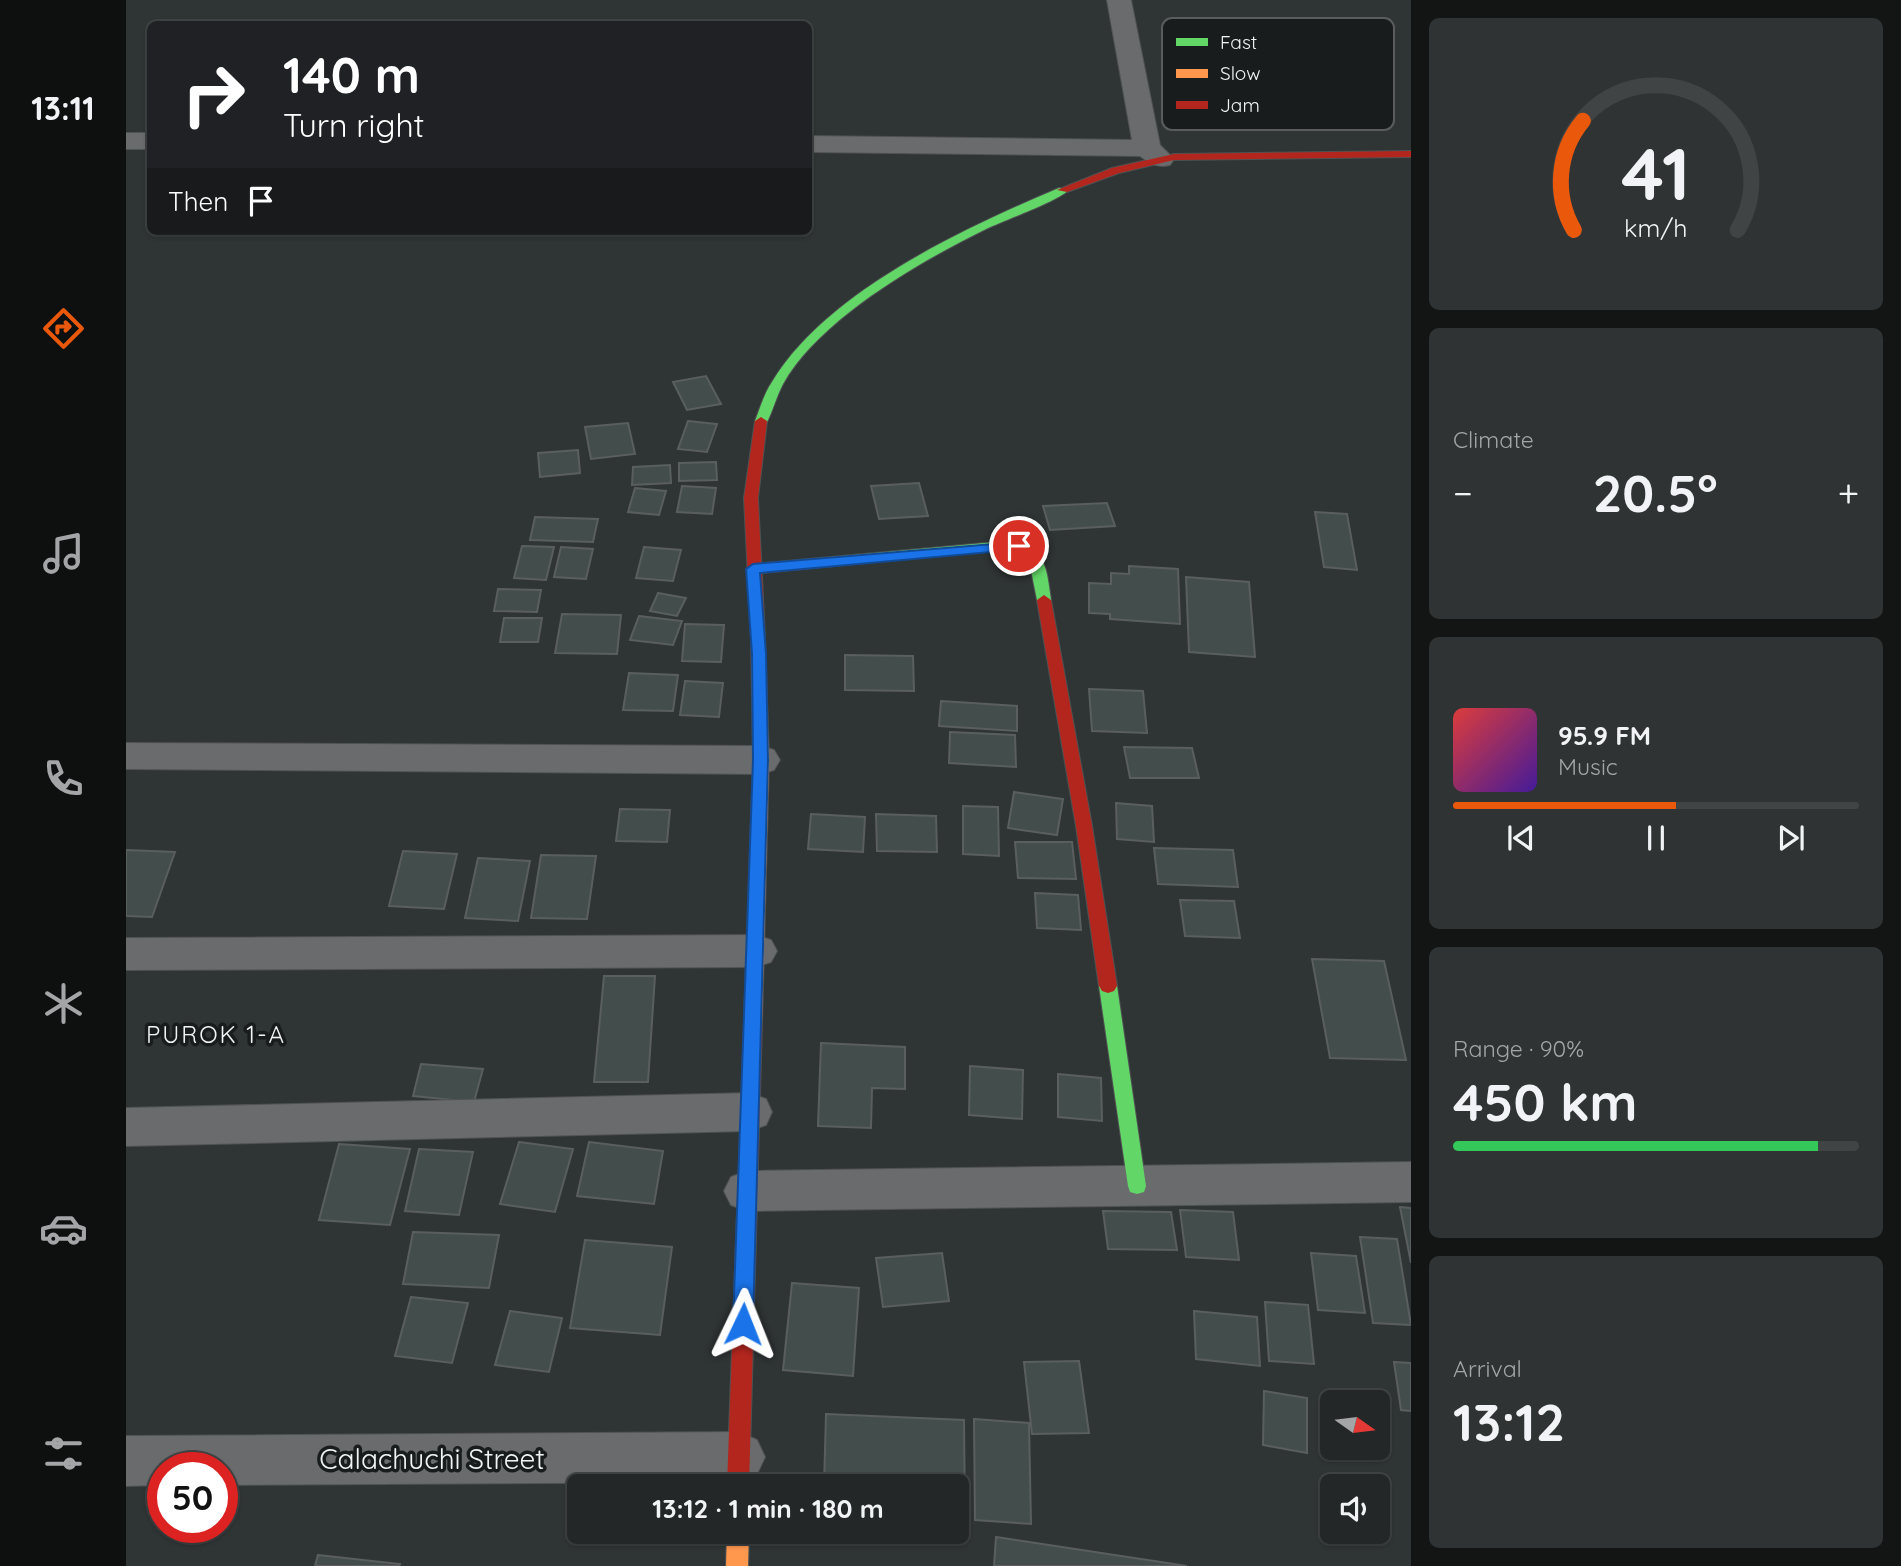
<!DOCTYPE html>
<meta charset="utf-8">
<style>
:root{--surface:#232727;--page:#2f3333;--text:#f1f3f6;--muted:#a3a5a7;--line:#404444;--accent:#ea580c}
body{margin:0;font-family:Quicksand,sans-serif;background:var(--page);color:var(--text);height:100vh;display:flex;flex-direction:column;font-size:26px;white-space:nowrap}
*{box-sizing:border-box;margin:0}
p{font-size:23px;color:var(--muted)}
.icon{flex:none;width:38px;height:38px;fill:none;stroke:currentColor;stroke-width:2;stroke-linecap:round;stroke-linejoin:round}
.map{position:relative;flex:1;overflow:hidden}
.details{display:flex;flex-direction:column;gap:18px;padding:18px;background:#131515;width:490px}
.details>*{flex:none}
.guide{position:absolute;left:21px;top:21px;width:665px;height:214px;border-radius:10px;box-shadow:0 2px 5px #0004,0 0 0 2px var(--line);background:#202124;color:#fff;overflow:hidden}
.needle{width:46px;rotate:104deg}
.controls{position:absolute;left:1194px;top:1390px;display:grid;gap:14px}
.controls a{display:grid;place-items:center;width:70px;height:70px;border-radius:10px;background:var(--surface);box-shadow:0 2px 5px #0004,0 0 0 2px var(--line);font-size:35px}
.speed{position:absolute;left:21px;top:1452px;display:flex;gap:14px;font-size:35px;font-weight:700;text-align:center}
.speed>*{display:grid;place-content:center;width:91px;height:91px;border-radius:50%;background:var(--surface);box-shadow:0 2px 5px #0004,0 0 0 2px var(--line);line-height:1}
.speed .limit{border:10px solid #d22;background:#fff;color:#111}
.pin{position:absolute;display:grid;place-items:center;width:60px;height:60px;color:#fff;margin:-30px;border:4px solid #fff;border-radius:50%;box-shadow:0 2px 7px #0007}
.me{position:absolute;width:77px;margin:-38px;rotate:2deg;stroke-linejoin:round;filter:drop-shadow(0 0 5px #0008)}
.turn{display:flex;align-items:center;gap:24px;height:147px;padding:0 21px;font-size:32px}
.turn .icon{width:91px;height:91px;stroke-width:2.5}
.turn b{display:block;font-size:49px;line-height:60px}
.then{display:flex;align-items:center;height:66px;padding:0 21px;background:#0003;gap:14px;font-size:26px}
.big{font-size:52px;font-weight:800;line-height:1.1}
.details .card{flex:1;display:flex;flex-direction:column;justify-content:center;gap:10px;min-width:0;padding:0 24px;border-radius:10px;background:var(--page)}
.details .dial{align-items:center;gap:0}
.dial svg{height:182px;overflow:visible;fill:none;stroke:var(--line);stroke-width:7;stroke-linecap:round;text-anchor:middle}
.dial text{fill:var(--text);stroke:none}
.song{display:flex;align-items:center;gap:21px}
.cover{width:84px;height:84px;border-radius:10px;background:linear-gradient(135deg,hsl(0 70% 55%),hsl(260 70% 35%))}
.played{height:7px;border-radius:4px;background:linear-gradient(90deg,var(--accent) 55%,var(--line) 55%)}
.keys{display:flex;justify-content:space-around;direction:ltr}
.heat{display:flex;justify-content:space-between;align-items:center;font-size:38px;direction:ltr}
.charge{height:10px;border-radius:5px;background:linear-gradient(90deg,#34c759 90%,var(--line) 0)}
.trip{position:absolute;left:441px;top:1474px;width:402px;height:70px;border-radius:10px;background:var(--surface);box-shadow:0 2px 5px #0004,0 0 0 2px var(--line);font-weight:800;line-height:70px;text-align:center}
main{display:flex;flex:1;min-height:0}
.menu{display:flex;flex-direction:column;width:126px;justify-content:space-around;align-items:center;background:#0e1010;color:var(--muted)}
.menu .icon{width:49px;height:49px}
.menu .on{color:var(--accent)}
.menu b{font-size:32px;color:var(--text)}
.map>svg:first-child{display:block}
.building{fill:#434d4c;stroke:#5a5e5e;stroke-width:2}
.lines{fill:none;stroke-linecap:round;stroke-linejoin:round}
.street-casing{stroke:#4f5252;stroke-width:2}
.fast-casing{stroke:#4f5252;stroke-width:2}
.slow-casing{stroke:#4f5252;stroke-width:2}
.jam-casing{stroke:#4f5252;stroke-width:2}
.street{fill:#6a6b6c;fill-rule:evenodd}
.fast{fill:#63d668;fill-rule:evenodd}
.slow{fill:#ff974d;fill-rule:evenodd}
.jam{fill:#b3261e;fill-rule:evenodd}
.route{fill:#1a73e8;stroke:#114b97;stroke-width:2}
.labels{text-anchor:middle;stroke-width:7;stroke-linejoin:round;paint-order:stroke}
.neighbourhood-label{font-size:24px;letter-spacing:2px;fill:#f0f4f5;stroke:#181c1c}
.near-street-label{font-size:28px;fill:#f0f4f5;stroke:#181c1c}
.key{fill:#181c1c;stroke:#595d5d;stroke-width:2}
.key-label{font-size:19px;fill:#f0f4f5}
</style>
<main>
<nav class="menu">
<b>13:11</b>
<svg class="icon on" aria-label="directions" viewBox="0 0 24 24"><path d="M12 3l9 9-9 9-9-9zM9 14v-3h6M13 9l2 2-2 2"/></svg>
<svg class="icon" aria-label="music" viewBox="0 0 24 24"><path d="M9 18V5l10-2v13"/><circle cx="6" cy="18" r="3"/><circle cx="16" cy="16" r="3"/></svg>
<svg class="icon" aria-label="phone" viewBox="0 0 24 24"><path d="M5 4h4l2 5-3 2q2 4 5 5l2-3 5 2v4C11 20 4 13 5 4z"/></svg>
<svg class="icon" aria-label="climate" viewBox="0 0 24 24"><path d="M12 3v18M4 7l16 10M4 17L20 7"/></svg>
<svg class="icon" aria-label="car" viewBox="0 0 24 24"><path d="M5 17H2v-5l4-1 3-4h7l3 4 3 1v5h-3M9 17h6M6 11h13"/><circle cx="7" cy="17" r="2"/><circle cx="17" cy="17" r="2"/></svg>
<svg class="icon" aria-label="filters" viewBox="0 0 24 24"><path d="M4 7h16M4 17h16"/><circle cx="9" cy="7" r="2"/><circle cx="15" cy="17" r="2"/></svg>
</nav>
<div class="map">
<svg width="1285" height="1566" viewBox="0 0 1285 1566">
<rect width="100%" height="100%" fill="#2f3434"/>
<!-- building -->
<path class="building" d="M580,376L595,404L561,410L547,382Z
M562,421L591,424L581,452L552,449Z
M502,423L509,454L465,459L459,427Z
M452,450L454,473L414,477L412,453Z
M590,462L591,480L553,481V463Z
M544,465L545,483L506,485L507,467Z
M793,483L802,516L753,519L745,486Z
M556,486L590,488L586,514L551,512Z
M509,488L540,491L533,515L502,512Z
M981,503L989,526L924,530L917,506Z
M1189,512L1221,514L1231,570L1198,567Z
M409,517L472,519L467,542L404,540Z
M396,546L428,547L420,580L388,578Z
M435,547L467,549L460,579L428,577Z
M518,547L555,550L547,581L510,578Z
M1003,566L1052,569L1054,624L984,619V614L963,613V583L985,584V573L1003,574Z
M1060,577L1123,582L1129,657L1063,652Z
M372,589L415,590L411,612L368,611Z
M532,593L560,598L551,616L524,611Z
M436,614L495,615L491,654L429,653Z
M513,616L556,621L547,645L504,640Z
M378,618H416L412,642H374Z
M559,624L598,625L595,662L556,661Z
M719,655L787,656L788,691L719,690Z
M503,673L552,675L547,711L497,710Z
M559,681L597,683L593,717L554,715Z
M963,689L1017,691L1021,733L966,731Z
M815,701L891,706V731L813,726Z
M824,732L889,735L890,767L823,763Z
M998,747L1066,748L1073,778H1004Z
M888,792L937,799L931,835L882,828Z
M990,803L1026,806L1028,842L991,839Z
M837,806L872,807L873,856L837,854Z
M494,809L544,810L541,842L490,841Z
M685,814L739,817L737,852L682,849Z
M750,814L810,816L811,852L751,851Z
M889,842H946L950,879L892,878Z
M1028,848L1107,850L1112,887L1032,884Z
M0,850L49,852L26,917L0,916Z
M277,851L331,854L318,909L263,906Z
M415,855L470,856L461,919L405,918Z
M352,858L404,861L392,921L339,918Z
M909,893L952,895L955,930L911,928Z
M1054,900L1108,901L1114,938L1059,936Z
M1186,959L1258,961L1280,1060L1204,1058Z
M478,976H529L522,1082H468Z
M695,1043L779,1047V1089L746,1088L745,1128L692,1126Z
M295,1064L357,1069L348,1102L287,1096Z
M844,1066L897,1070L896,1119L843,1115Z
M932,1074L975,1078L976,1121L932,1117Z
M393,1142L447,1149L429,1212L374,1204Z
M463,1142L537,1151L528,1204L451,1196Z
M213,1144L284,1149L264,1225L193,1220Z
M293,1149L347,1152L333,1215L279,1211Z
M1274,1207L1285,1208V1263Z
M1054,1210L1107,1212L1113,1260L1060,1257Z
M977,1211L1045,1212L1051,1250L982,1249Z
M287,1232L373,1235L363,1288L277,1284Z
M1234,1237L1271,1239L1285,1325L1247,1323Z
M459,1240L546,1247L534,1335L444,1328Z
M816,1253L823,1301L757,1307L750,1258Z
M1185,1253L1230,1256L1239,1313L1192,1310Z
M666,1283L733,1288L727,1376L657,1370Z
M285,1297L342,1303L326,1363L269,1356Z
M1139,1302L1182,1305L1188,1364L1143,1361Z
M384,1311L436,1318L423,1372L369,1365Z
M1068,1311L1131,1317L1134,1366L1070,1359Z
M953,1361L963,1433L906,1434L898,1362Z
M1268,1362L1285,1363V1411L1275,1410Z
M1138,1391L1181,1398V1453L1137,1445Z
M700,1414L838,1420L839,1521L831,1520V1486H698Z
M848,1419L903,1423L905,1524L849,1520Z
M870,1537L1061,1566H868Z
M192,1555L274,1564L273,1566H189Z"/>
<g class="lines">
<!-- street casing -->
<g class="street-casing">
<path id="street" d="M981,0H1005L1034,145L1048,159L1044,165C1031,168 1025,164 1014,156L682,152V136L1006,140Z
M0,133H24V149H0Z
M0,743L635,746L648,750L654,760L648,770L635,774L0,769Z
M630,935L645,940L651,951L645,962L630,967L0,970V938Z
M624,1093L640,1099L646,1112L640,1125L624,1131L0,1146V1108Z
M1285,1162V1202L621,1211L605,1205L598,1191L605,1177L621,1171Z
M613,1432L631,1440L639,1457L631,1474L613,1482L96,1485V1468H37V1485L0,1486V1436Z"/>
</g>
<!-- fast casing -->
<g class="fast-casing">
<path id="fast" d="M933,188L943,190C928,203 881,219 860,229C795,261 693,319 657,384C650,397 647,411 640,424H630L629,421C634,408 638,394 646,382C701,291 839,228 933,188Z
M881,541C920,551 920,563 925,600L923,603L918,605L911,600L903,560L881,549L627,574L620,569L627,564Z
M982,979L988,981L991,986L1020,1186L1018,1192L1011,1194L1004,1192L1002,1186L973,986L976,981Z"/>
</g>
<!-- slow casing -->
<g class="slow-casing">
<path id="slow" d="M632,633L639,638L643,760L636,1022L633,1027L627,1029L621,1027L618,1022L627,760L625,638Z
M601,1531H623L622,1566H600Z"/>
</g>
<!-- jam casing -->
<g class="jam-casing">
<path id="jam" d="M1285,151V157L1048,160L993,173L941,192L931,190L986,168L1048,154Z
M635,417L641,421L632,498L639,638L632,643L625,638L618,498L629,421Z
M918,595L925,600L966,826L991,986L988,991L982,993L976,991L973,986L950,826L911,600Z
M627,1015L633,1017L636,1022L623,1486H601L618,1022L621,1017Z"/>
</g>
<!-- street -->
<use href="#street" class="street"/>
<!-- fast -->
<use href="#fast" class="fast"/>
<!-- slow -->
<use href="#slow" class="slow"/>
<!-- jam -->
<use href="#jam" class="jam"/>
</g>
<!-- route -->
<path class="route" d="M893,542L898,543V549L634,573L640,654L642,760L627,1324L624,1331L617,1333L610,1331L607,1324L627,760L626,654L620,569L627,564Z"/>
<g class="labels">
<!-- neighbourhood labels -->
<g class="neighbourhood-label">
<text x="90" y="1043">PUROK 1-A</text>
</g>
<!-- near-street labels -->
<g class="near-street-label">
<text x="306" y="1469">Calachuchi Street</text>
</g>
</g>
<!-- legend -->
<rect x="1036" y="18" width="232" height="112" rx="10" class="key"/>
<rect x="1050" y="38" width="32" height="8" fill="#63d668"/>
<rect x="1050" y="69" width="32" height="9" fill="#ff974d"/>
<rect x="1050" y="101" width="32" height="8" fill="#b3261e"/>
<g class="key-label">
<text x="1094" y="49">Fast</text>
<text x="1094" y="80">Slow</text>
<text x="1094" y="112">Jam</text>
</g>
</svg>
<div class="controls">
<a><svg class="needle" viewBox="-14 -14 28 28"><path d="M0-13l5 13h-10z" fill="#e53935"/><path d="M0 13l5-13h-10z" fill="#a3a5a7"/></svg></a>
<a><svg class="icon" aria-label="sound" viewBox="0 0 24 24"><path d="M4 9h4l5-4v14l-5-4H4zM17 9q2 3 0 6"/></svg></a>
</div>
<div class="speed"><div class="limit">50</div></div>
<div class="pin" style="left:893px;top:546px;background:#d93025"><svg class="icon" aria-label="arrive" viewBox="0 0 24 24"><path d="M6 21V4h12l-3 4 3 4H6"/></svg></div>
<svg class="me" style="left:617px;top:1324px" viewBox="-20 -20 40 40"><path d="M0-17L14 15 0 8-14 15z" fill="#1a73e8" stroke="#fff" stroke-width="4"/></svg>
<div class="trip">13:12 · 1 min · 180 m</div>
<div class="guide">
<div class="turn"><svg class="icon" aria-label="right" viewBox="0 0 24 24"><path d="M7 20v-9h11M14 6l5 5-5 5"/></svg><div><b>140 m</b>Turn right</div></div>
<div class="then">Then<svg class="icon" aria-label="arrive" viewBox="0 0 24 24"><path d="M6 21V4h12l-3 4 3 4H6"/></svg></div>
</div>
</div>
<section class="details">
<div class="card dial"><svg viewBox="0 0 100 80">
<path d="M14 69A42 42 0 1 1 86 69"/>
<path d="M14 69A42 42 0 0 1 18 21" stroke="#ea580c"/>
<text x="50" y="56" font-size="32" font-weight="700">41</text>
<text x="50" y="72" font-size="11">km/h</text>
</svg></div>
<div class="card"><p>Climate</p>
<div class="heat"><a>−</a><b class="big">20.5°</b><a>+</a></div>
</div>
<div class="card">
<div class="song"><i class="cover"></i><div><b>95.9 FM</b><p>Music</p></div></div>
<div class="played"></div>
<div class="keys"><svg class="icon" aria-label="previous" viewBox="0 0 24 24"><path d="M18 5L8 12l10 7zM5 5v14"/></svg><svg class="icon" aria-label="pause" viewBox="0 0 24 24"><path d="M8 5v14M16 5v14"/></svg><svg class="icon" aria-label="next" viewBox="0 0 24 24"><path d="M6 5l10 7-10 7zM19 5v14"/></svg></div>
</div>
<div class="card"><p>Range · 90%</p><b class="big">450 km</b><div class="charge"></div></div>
<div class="card"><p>Arrival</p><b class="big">13:12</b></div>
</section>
</main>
